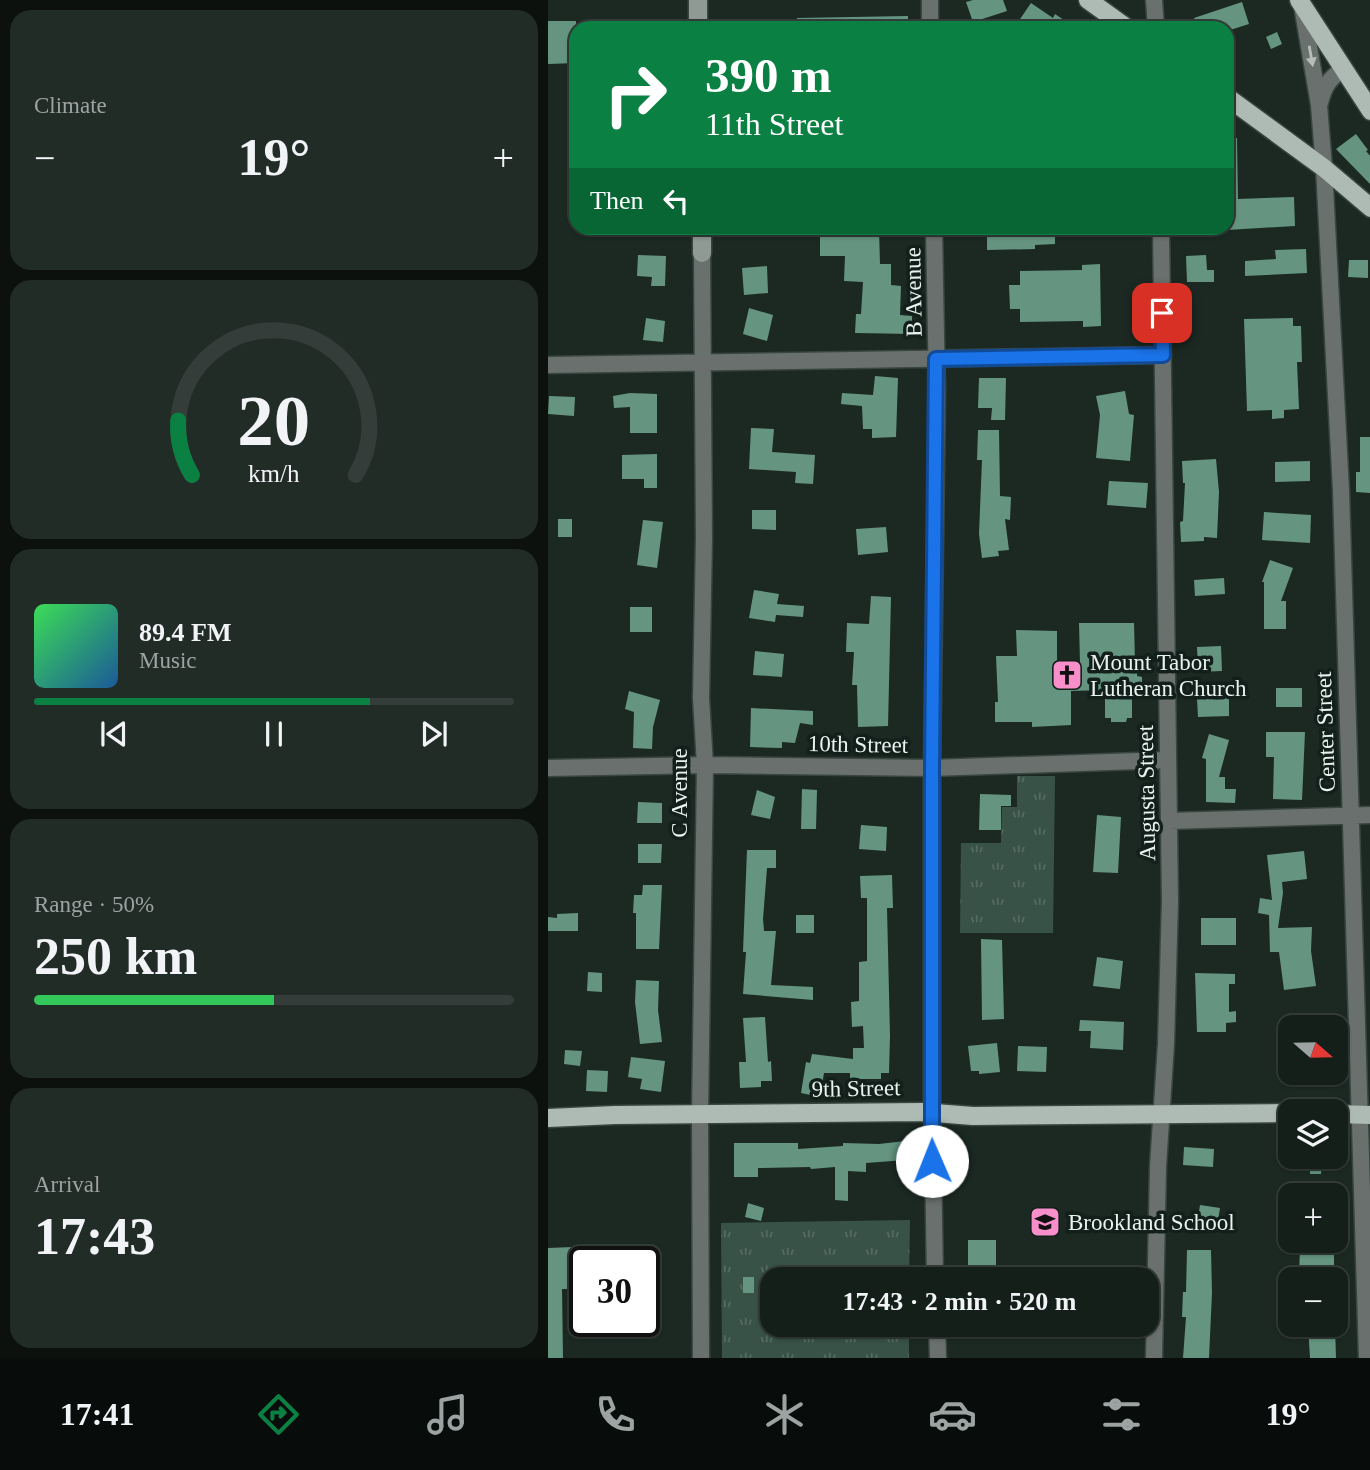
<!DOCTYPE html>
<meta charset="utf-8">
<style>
:root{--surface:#151f1a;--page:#222c27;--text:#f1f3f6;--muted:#9da2a2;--line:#343d39;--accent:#0b8043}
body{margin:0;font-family:"Times New Roman",serif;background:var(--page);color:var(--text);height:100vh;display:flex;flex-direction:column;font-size:26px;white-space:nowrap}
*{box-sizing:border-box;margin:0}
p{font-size:23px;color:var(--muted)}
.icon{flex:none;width:38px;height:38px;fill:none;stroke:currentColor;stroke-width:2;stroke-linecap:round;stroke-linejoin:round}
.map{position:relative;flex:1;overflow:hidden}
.sheet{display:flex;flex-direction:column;gap:10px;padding:10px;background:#0c110e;width:548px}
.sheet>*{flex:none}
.top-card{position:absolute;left:21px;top:21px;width:665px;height:214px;border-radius:21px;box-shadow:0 2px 5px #0004,0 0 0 2px var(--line);background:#0b8043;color:#fff;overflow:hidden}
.needle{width:46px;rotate:110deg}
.tools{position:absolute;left:730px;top:1015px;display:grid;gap:14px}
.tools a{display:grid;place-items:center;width:70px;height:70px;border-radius:14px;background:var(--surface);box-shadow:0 2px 5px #0004,0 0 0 2px var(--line);font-size:35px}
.speed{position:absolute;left:21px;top:1246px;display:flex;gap:14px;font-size:35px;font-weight:700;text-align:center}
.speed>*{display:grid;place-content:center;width:91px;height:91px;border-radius:50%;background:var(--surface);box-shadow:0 2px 5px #0004,0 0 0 2px var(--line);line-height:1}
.speed .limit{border:4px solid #111;border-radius:10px;background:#fff;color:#111}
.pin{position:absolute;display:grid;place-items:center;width:60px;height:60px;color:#fff;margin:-30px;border-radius:14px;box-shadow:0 4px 10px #0006}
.me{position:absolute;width:77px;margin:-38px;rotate:359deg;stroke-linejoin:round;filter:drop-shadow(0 0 5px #0008)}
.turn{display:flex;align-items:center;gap:24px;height:147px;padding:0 21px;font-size:32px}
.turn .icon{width:91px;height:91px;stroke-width:2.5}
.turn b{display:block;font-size:49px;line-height:60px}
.then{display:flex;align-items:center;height:66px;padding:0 21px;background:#0003;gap:14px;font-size:26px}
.big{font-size:52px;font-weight:700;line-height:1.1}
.sheet .widget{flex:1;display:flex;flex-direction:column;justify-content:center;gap:10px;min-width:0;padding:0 24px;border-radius:21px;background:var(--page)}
.sheet .dial{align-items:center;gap:0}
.dial svg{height:182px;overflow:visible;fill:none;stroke:var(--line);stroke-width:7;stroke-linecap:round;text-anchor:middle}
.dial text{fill:var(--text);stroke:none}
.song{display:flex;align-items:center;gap:21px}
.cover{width:84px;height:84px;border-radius:10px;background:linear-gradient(135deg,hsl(130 70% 55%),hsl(210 70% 35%))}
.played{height:7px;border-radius:4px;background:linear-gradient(90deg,var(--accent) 70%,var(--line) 70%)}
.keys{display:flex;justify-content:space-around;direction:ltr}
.heat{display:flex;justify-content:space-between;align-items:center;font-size:38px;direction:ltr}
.charge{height:10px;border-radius:5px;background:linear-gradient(90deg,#34c759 50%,var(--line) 0)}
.trip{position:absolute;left:212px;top:1267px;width:399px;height:70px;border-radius:21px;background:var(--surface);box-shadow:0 2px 5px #0004,0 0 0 2px var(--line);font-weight:700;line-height:70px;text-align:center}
.tab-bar{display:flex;height:112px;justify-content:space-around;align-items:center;background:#080c0a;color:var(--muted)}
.tab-bar .icon{width:49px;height:49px}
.tab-bar .on{color:var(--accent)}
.tab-bar b{font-size:32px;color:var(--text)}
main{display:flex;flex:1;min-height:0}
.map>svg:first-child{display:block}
.park{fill:url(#park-tufts)}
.building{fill:#659581}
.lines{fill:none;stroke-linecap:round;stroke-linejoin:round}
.street-casing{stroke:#39453f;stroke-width:19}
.secondary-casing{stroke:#39453f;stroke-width:21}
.primary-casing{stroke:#39453f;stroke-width:21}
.street{stroke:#69706d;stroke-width:16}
.secondary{stroke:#8f9a95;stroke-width:18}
.primary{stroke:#adbbb4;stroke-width:18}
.oneway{fill:#b6beba}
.route-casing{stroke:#114b97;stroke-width:18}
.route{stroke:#1a73e8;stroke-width:12}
.labels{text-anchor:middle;stroke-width:7;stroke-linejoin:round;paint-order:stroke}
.street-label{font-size:23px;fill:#e9f2ee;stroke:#121f1a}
.poi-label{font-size:23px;fill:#e9f2ee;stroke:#121f1a;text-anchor:start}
</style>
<main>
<section class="sheet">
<div class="widget"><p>Climate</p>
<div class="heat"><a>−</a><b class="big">19°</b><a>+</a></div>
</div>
<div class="widget dial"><svg viewBox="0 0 100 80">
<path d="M14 69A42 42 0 1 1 86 69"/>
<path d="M14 69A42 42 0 0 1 8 45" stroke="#0b8043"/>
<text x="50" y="56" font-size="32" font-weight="700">20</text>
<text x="50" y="72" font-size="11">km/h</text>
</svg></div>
<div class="widget">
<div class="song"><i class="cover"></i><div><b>89.4 FM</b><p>Music</p></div></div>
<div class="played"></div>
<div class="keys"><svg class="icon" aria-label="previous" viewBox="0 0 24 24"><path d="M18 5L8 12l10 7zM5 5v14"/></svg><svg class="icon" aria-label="pause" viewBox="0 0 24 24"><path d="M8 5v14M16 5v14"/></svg><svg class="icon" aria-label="next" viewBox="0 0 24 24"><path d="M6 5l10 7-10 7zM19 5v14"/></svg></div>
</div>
<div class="widget"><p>Range · 50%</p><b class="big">250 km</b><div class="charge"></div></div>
<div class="widget"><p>Arrival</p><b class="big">17:43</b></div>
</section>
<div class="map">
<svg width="823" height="1358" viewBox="0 0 823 1358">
<defs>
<pattern id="park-tufts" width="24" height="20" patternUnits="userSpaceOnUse" patternTransform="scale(1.75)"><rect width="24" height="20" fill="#385247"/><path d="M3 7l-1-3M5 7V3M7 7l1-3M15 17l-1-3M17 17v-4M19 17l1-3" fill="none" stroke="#556b62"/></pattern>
</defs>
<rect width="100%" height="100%" fill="#1c2923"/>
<!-- park -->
<path class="park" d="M469,776H507L505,933H412L413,843H453L454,807H469Z
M362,1220L361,1279H224V1325H361V1358H174L173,1223Z"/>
<!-- building -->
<path class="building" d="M425,0H455L459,11L425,22L418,2Z
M694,2L701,24L679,31V28H649L646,18Z
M483,3L505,18L507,14L528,28H466Z
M360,16V28H249V18Z
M0,21H28V63L0,64Z
M729,32L734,44L723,49L718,37Z
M808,134L820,150L818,151L823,157V185L788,149Z
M679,138H689L690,199L746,197L747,226L679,230Z
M272,228H331L332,264H343V285L353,286L352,315L364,316V334L307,333L308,314H313L315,282L296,281L297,256H272Z
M439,228H507V244L487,245V249L439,250Z
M758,249L759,273L697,276V261L728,259L727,250Z
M90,255L118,256L117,286H103L104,277L89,276Z
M658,255L659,270H666V282H639L638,256Z
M801,260H820V278L800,277Z
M552,264L553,326L535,327V321L472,322V309H462L461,285H472V271L534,270V265Z
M219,266L220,293L196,295L194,268Z
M201,308L225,315L219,341L195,334Z
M98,318L117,321L115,342L95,340Z
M745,318V326H753L754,362H749L751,409L736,410V418L724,419V410L699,411L696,319Z
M327,376L350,378L348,437L324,438V429H315L314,406L293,404L294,393L325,395Z
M431,378H458L457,420H443L444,408H430Z
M577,391L581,414L586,415L582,461L548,458L552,415L548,396Z
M82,393L109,394V433H82V407L66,408L65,396Z
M1,396L27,397L26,416L0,414Z
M203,428L226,429L224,452L267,455L265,484L247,483L248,472L201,469Z
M430,430H451L452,496L463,497L462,520L457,519L461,550L450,551L451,556L434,558L431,534L434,460H429Z
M812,437H823V493L808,492V472H812Z
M109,454V488H96V479H74V455Z
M668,459L671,492L669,538L656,537V541L633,542L632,522L635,521L637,483H635L634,461Z
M762,461V481L727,482V462Z
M561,481L600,483L598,508L559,505Z
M204,510H228V530L204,529Z
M716,512L763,515L762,543L714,540Z
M10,519H24V537H10Z
M95,520L115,522L109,568L89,565Z
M338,527L340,552L310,555L308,529Z
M722,560L745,568L733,601H738V629H716V582H714Z
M676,578L677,594L647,596L646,580Z
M206,590L231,594L229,604L256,606L255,617L228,615L227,622L201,618Z
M323,596L343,597L340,726L310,727L309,685H304L306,652H298L299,623L321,624Z
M82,607H104V632H82Z
M531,623H586L587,662H590L589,676L594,677V692H584V718H579L578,722H563V718H557V690L523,691V725L484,727V722H447V702H450L448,656H469L468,630L509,631V663H532Z
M673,646L674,671L650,672L649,647Z
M207,651L236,654L234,677L205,675Z
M728,688H754V707H728Z
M81,691L112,700L105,727L104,749L85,748L86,712L77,709Z
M681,698V716L650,717L649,699Z
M203,708L265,711V725L252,723L247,743L234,742V748L202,747Z
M718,732H757L754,800L725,799L726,757H718Z
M661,734L681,740L671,777H677V789H688L687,803L658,802V759L654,758Z
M254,789L269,790L268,829H253Z
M209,790L227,797L222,819L203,815Z
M432,794L463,795V806H453V830H431Z
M90,802L114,803V823H89Z
M549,815L573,817L570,873L545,872Z
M313,825L339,827L338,851L311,849Z
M90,844H114L113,863H90Z
M199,850H228V868H219L215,919L216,931H228L223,985L265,987V1000L195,994L198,952H195Z
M756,851L759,879L734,882L735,893L730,928L764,927L763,951L768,986L736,990L731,952H722L721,915L710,913L712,898L724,900L719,855Z
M344,875L345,908H339L342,1036L341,1073H333V1079H302V1073H276L272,1097L253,1093L258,1062L262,1063L264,1054L305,1059V1048H316L315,1026L304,1027L303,1002L311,1001V962L319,961V898H313L312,876Z
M95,885H114L111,949H88V913H85L86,895H94Z
M30,913V931H0V917L9,918V914Z
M248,915H266V933H248Z
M653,918H688V945H653Z
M433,939L454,940L456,1019L434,1020Z
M549,957L575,961L572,989L545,986Z
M40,972L54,973V992L39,991Z
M647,973L687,974V984H681V1012L688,1011V1022L678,1023V1032H649Z
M88,980L111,981L110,1010L114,1042L92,1044L87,1002Z
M217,1017L220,1062L223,1061L224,1081H213V1087L192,1088L191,1062H198L195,1018Z
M532,1020L576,1022L575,1050L542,1048L543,1031H531Z
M449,1043L452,1072L431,1074V1071H423L420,1046Z
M470,1046L499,1047L498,1072L469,1071Z
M17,1050L34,1051L32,1066L16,1064Z
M83,1057L117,1061L113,1092L92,1089L94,1079L80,1077Z
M39,1070L60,1071L59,1092L38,1091Z
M357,1141L358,1160L318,1163V1172L300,1171V1201L287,1200V1167L263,1169L262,1167L210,1168V1177H186V1143H250V1149L295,1146V1143L331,1144Z
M636,1147L666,1149L665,1167L635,1165Z
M762,1157H774L773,1174H762Z
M742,1197V1235L733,1236L731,1198Z
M200,1203L216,1208L213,1221L197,1217Z
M652,1205L672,1208L669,1227L649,1225Z
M420,1240H448V1279H420Z
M752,1245H786V1265H777V1279H751Z
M25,1247L26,1289H14L15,1358H0V1248Z
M639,1250H663L664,1293L661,1358H635L638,1317H634L635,1292H638Z
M195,1277H206V1293H195Z
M760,1325H787L788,1358H762Z"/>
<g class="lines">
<!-- street casing -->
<g class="street-casing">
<path id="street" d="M382,0V28
M606,0L608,28
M754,6L771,105L776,168L793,490L819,1358
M772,103C776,86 781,79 795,69
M386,228L389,390L384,768V1096L387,1279
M0,365L615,355
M0,768L157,765L384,768L619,760
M621,821L823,815
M389,1325L390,1358
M153,1358L152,1116L157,765L153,698L156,538L154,253
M606,1358L610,1167L618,1044L622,901L613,228"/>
</g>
<!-- secondary casing -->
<g class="secondary-casing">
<path id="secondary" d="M150,0V28
M154,228V253"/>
</g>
<!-- primary casing -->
<g class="primary-casing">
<path id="primary" d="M540,0L579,28
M751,0L823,111
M679,97L776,168L823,208
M788,1114L823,1115
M0,1118L67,1115L374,1112L425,1116L742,1113"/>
</g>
<!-- street -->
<use href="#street" class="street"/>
<!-- secondary -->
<use href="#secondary" class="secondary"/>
<!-- primary -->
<use href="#primary" class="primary"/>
</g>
<!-- one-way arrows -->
<defs><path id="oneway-solid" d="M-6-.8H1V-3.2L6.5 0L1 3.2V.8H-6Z" transform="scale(1.75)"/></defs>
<use class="oneway" href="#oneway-solid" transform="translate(763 56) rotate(80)"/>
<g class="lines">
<!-- route casing -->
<g class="route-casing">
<path id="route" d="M384,1161V768L388,359L615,355L614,313"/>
</g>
<!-- route -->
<use href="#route" class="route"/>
</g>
<!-- icons -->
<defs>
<g id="church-square" transform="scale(1.575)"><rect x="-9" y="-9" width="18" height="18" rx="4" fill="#f98fca" stroke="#121f1a"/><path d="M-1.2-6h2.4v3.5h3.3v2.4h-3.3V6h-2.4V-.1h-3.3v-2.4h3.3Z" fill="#111"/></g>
<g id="school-square" transform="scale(1.575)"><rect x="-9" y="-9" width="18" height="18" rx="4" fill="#f98fca" stroke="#121f1a"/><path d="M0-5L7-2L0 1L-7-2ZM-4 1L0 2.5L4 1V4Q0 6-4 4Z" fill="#111"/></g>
</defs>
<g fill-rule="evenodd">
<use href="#church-square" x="519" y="675"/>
<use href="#school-square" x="497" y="1222"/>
</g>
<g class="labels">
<!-- street labels -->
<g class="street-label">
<text transform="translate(365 292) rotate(-91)" y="8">B Avenue</text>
<text transform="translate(777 732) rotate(-92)" y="8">Center Street</text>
<text transform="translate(310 744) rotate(1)" y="8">10th Street</text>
<text transform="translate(131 793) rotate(-90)" y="8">C Avenue</text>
<text transform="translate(598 793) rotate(-91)" y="8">Augusta Street</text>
<text transform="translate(308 1088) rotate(-1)" y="8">9th Street</text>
</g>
<!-- poi labels -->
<g class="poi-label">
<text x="542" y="670">Mount Tabor<tspan x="542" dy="26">Lutheran Church</tspan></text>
<text x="520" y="1230">Brookland School</text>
</g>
</g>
</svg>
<div class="tools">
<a><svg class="needle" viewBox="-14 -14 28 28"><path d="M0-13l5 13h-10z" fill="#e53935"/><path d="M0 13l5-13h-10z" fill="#9da2a2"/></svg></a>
<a><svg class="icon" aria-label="layers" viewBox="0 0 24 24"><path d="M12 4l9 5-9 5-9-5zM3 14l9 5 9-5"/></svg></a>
<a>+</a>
<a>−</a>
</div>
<div class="speed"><div class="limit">30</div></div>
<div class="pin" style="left:614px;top:313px;background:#d93025"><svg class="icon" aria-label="arrive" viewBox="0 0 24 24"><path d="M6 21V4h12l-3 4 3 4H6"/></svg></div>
<svg class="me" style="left:384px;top:1161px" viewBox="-20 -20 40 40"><circle r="19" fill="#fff"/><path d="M0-13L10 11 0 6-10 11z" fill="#1a73e8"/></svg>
<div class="trip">17:43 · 2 min · 520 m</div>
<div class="top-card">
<div class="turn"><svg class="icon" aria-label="right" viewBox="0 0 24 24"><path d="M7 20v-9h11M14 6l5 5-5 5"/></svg><div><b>390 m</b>11th Street</div></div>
<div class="then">Then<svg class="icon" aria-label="left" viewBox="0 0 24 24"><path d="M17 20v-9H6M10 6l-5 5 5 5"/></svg></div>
</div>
</div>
</main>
<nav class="tab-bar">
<b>17:41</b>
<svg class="icon on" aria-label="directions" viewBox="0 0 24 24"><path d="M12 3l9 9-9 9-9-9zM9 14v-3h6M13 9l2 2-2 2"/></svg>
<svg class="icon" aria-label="music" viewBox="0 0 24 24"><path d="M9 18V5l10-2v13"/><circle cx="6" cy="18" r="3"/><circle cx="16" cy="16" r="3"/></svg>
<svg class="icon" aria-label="phone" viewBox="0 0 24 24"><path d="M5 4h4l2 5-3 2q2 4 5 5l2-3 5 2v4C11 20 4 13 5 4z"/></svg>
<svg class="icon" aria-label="climate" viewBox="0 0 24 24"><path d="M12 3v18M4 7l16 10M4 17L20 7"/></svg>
<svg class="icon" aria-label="car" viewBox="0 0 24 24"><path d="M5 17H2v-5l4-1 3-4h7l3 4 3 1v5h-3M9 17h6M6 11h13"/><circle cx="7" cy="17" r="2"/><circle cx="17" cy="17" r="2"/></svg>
<svg class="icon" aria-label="filters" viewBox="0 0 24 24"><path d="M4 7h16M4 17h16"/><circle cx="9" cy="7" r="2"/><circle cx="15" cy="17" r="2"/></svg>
<b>19°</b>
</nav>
